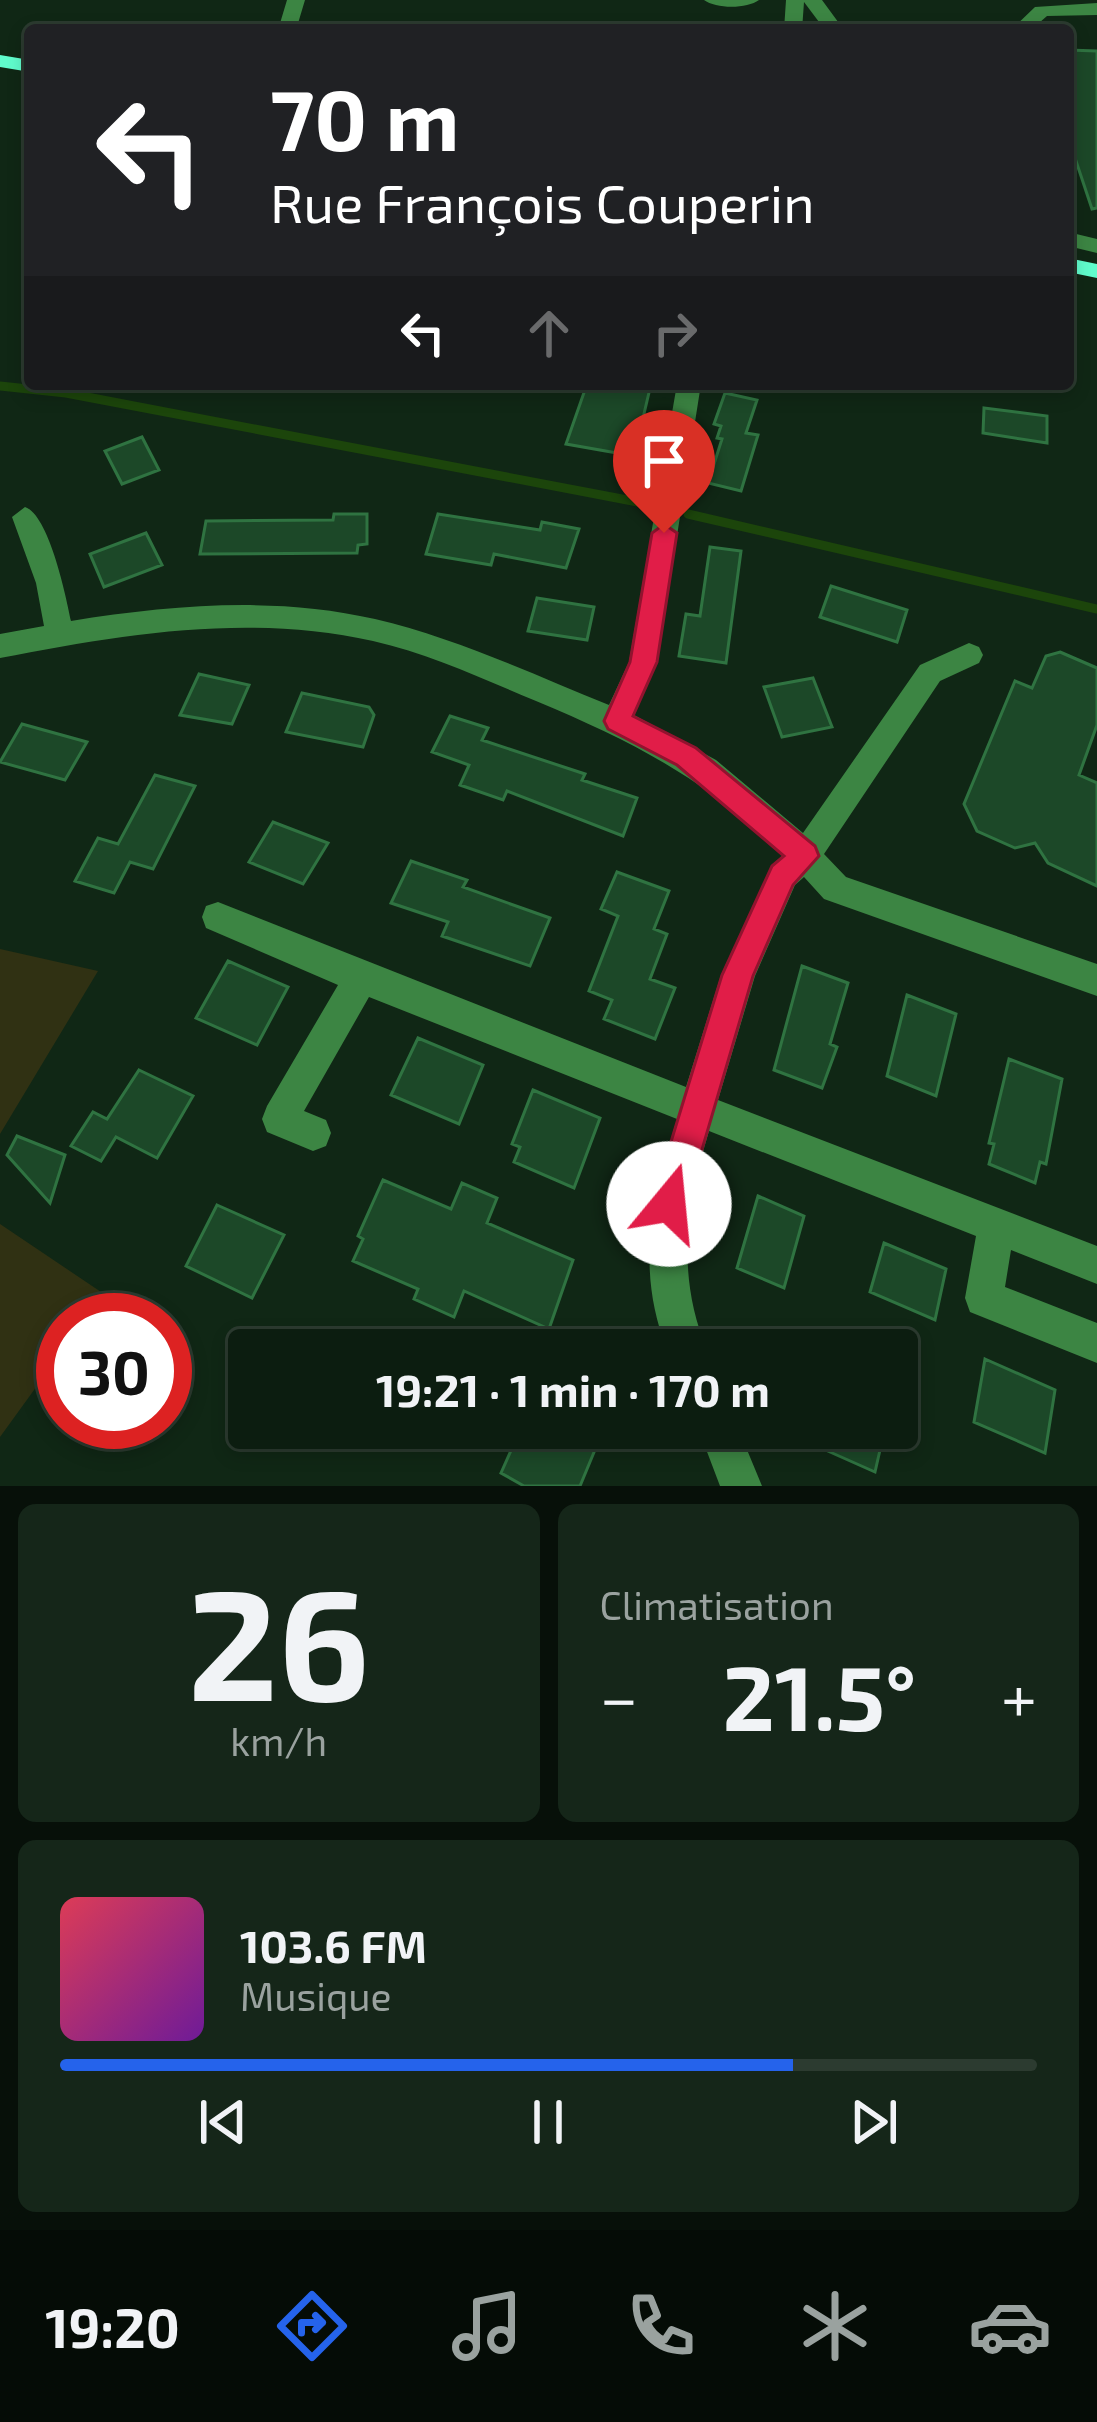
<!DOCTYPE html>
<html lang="fr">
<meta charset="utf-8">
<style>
:root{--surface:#0c1d10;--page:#152619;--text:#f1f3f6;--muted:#9aa29f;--line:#2c3b30;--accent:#2563eb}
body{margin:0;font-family:"Exo 2",sans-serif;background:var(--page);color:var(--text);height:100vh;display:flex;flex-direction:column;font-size:45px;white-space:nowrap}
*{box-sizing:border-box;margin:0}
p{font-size:39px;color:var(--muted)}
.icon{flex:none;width:66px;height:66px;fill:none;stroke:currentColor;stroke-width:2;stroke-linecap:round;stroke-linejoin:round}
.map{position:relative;height:1486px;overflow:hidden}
.sheet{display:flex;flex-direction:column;gap:18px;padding:18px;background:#071009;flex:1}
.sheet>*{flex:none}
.hud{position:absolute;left:24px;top:24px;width:1050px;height:366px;border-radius:12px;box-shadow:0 6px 18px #0003,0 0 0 3px var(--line);background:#202124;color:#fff;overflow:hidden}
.speed{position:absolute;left:36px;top:1293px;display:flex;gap:24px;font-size:60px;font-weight:700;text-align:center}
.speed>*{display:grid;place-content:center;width:156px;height:156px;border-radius:50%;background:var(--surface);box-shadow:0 6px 18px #0003,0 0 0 3px var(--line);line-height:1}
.speed .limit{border:18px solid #d22;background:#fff;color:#111}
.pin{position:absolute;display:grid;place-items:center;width:102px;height:102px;color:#fff;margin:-123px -51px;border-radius:50% 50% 50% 0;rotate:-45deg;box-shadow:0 0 12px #0007}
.pin .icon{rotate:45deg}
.me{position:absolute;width:132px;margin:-66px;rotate:17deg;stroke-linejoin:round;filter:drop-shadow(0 0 9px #0008)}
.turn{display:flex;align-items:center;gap:42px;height:252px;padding:0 48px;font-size:54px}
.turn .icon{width:156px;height:156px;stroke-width:2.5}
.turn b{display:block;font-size:84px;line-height:102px}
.lanes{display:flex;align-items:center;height:114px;padding:0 48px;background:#0003;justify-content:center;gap:60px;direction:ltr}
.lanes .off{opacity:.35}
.big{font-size:90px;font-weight:700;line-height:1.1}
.sheet .card{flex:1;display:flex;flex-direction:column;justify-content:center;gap:18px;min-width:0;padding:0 42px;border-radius:18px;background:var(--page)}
.sheet .dial{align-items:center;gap:0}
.dial b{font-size:156px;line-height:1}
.song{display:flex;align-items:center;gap:36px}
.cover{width:144px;height:144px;border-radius:18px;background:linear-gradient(135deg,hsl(350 70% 55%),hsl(280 70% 35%))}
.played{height:12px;border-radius:6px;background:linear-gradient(90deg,var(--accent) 75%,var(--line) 75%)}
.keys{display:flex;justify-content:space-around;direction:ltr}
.heat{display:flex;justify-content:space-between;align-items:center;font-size:66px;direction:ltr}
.sheet .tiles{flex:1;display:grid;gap:18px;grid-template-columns:1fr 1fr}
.card:last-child{grid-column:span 2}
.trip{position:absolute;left:228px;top:1329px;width:690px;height:120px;border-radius:12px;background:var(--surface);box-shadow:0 6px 18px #0003,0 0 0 3px var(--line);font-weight:700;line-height:120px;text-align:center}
.menu{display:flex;height:192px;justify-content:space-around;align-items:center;background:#050c06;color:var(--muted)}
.menu .icon{width:84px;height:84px}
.menu .active{color:var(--accent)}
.menu b{font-size:54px;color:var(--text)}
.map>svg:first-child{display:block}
.green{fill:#303113}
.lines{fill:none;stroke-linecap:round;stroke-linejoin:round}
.stream{stroke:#1c450b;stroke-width:9}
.building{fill:#1c4828;stroke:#2f7341;stroke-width:3}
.minor{fill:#3c8543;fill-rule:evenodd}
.major{fill:#60fccc;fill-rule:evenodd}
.route{fill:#e11d48;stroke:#92132f;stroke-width:3}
</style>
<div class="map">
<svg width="1097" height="1486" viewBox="0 0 1097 1486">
<rect width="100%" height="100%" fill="#102715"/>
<!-- green -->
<path class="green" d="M0,949L98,971L0,1134Z
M0,1224L104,1294L85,1320H63V1350L0,1437Z"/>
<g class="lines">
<!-- stream -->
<path class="stream" d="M0,386L66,393L643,503
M688,514L1097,609"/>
</g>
<!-- building -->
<path class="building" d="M1068,50L1097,51V208L1092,209L1068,137Z
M587,384H651L634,456L566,444Z
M725,393L757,400L746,433L758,435L741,491L708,483L722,439L717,438L721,426L714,424Z
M984,408L1047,416V443L983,433Z
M142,437L159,470L122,484L105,451Z
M334,514H367V544L358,545L357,553L200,554L206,521L333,520Z
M438,514L540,530L542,522L579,529L566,568L494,554L491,565L426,554Z
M146,533L162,565L104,587L90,554Z
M710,547L741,551L726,663L679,656L686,614L700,616Z
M831,586L907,610L897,642L820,617Z
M537,598L594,607L587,640L528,631Z
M1060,652L1097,668V725L1079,775L1097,783V886L1048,863L1035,843L1015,848L977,831L964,804L1015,681L1032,688L1046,656Z
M199,674L249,685L232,724L180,715Z
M813,678L832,727L782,737L764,687Z
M302,693L369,707L374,715L363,747L286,732Z
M450,716L488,728L482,740L585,774L582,780L637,798L623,836L507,791L503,800L460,785L469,765L432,752Z
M22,724L87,742L65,780L0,762Z
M155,775L195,786L153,869L130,862L114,893L75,881L98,838L118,844Z
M273,822L328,843L303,884L249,862Z
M411,861L467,880L463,887L550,918L530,966L442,936L448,922L391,903Z
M617,872L669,891L654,929L667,934L650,979L675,988L655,1039L604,1019L612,1000L589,991L618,916L601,909Z
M228,961L288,987L257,1045L196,1018Z
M802,966L848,983L830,1044L837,1047L822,1088L774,1070Z
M907,995L956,1014L936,1096L887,1076Z
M418,1038L483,1065L459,1124L391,1095Z
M1009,1059L1062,1079L1046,1164L1040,1162L1035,1183L989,1164L994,1144L989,1143Z
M139,1070L193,1096L157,1158L116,1137L101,1161L71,1146L93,1112L107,1119Z
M533,1090L600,1118L574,1188L514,1162L520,1147L512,1144Z
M17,1136L65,1155L50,1203L7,1155Z
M383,1180L451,1209L462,1183L497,1198L487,1223L573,1260L549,1329L464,1291L454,1317L414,1299L418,1289L353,1261L363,1239L358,1236Z
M758,1196L804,1216L784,1288L737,1268Z
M217,1205L284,1235L252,1298L186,1266Z
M884,1243L946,1269L935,1320L870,1292Z
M985,1359L1055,1390L1045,1453L974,1422Z
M521,1428H604L580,1486H524L501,1473Z
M776,1428H885L875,1472Z"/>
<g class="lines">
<!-- minor -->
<path class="minor" d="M287,0H305L296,30H278Z
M704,0H759C747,9 716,9 704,0Z
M786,0H822L844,30H825L804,2L802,30H784Z
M1097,3V15L1047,16L1031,30H1011L1035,7Z
M1068,232L1097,239V253L1068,246Z
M677,384H701L657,662L634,715L716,760L803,833L920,665L969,643L979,647L983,655L979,663L940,681L824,854L846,877L1097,964V996L824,899L804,877L795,885L755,976L718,1100L1097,1246V1284L1011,1250L1005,1287L1097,1323V1363L970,1312L965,1298L976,1236L709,1131C686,1208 676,1274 707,1350H667C635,1267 652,1200 677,1119L369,997L304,1111L326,1120L331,1133L326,1146L313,1151L267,1132L262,1119L267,1106L338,985L206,928L202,917L206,906L218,902L686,1087L721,975L772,865L783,855C706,779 634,742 536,701C483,679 430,654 373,641C249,613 123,634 0,658V634L44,626L36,583L12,517L25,507C49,515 66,596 71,621C171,605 275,596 375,619C456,638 532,674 609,705L629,662Z
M698,1428H738L762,1486H720Z"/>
<!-- major -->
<path class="major" d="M0,55L30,60V72L0,67Z
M1068,258L1097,264V278L1068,272Z"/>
</g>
<!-- route -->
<path class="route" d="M664,524L677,533L657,662L633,716L696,748L815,846L819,856L793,885L753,976L686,1204L681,1216L669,1221L657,1216L652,1204L722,975L772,866L784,856L677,765L608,729L604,721L630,662L652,533Z"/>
</svg>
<div class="speed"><div class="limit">30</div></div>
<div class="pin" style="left:664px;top:533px;background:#d93025"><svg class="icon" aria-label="arrive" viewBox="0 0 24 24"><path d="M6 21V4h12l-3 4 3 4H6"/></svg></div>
<svg class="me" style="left:669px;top:1204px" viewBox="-20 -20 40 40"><circle r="19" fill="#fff"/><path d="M0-13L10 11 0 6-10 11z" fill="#e11d48"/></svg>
<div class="trip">19:21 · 1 min · 170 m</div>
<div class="hud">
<div class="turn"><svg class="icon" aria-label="left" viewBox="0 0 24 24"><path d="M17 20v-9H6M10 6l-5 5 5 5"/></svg><div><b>70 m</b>Rue François Couperin</div></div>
<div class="lanes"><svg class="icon" aria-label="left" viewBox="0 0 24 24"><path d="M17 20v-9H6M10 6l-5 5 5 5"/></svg><svg class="icon off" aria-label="ahead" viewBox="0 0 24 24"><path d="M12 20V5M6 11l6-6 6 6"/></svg><svg class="icon off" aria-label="right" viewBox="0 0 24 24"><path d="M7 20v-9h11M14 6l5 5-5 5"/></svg></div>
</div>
</div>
<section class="sheet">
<div class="tiles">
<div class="card dial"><b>26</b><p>km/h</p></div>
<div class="card"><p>Climatisation</p>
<div class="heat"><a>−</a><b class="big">21.5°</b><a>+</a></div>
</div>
<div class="card">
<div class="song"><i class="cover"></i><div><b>103.6 FM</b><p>Musique</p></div></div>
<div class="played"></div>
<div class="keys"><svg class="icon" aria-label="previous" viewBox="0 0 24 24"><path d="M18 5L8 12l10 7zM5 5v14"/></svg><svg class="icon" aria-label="pause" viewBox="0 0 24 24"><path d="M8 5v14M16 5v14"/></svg><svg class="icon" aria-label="next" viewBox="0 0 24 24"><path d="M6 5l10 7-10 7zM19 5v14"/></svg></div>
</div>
</div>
</section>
<nav class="menu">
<b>19:20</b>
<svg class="icon active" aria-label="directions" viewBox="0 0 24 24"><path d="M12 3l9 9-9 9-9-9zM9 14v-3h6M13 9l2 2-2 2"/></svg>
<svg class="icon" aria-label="music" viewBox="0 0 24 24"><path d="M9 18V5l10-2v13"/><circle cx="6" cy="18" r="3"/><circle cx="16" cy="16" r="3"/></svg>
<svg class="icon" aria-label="phone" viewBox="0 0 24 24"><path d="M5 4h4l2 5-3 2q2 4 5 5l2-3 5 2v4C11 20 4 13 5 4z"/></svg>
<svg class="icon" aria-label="climate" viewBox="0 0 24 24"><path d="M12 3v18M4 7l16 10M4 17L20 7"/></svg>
<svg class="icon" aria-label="car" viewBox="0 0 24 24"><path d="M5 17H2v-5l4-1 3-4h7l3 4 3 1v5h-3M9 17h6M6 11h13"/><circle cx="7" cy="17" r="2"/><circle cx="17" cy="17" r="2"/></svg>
</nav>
